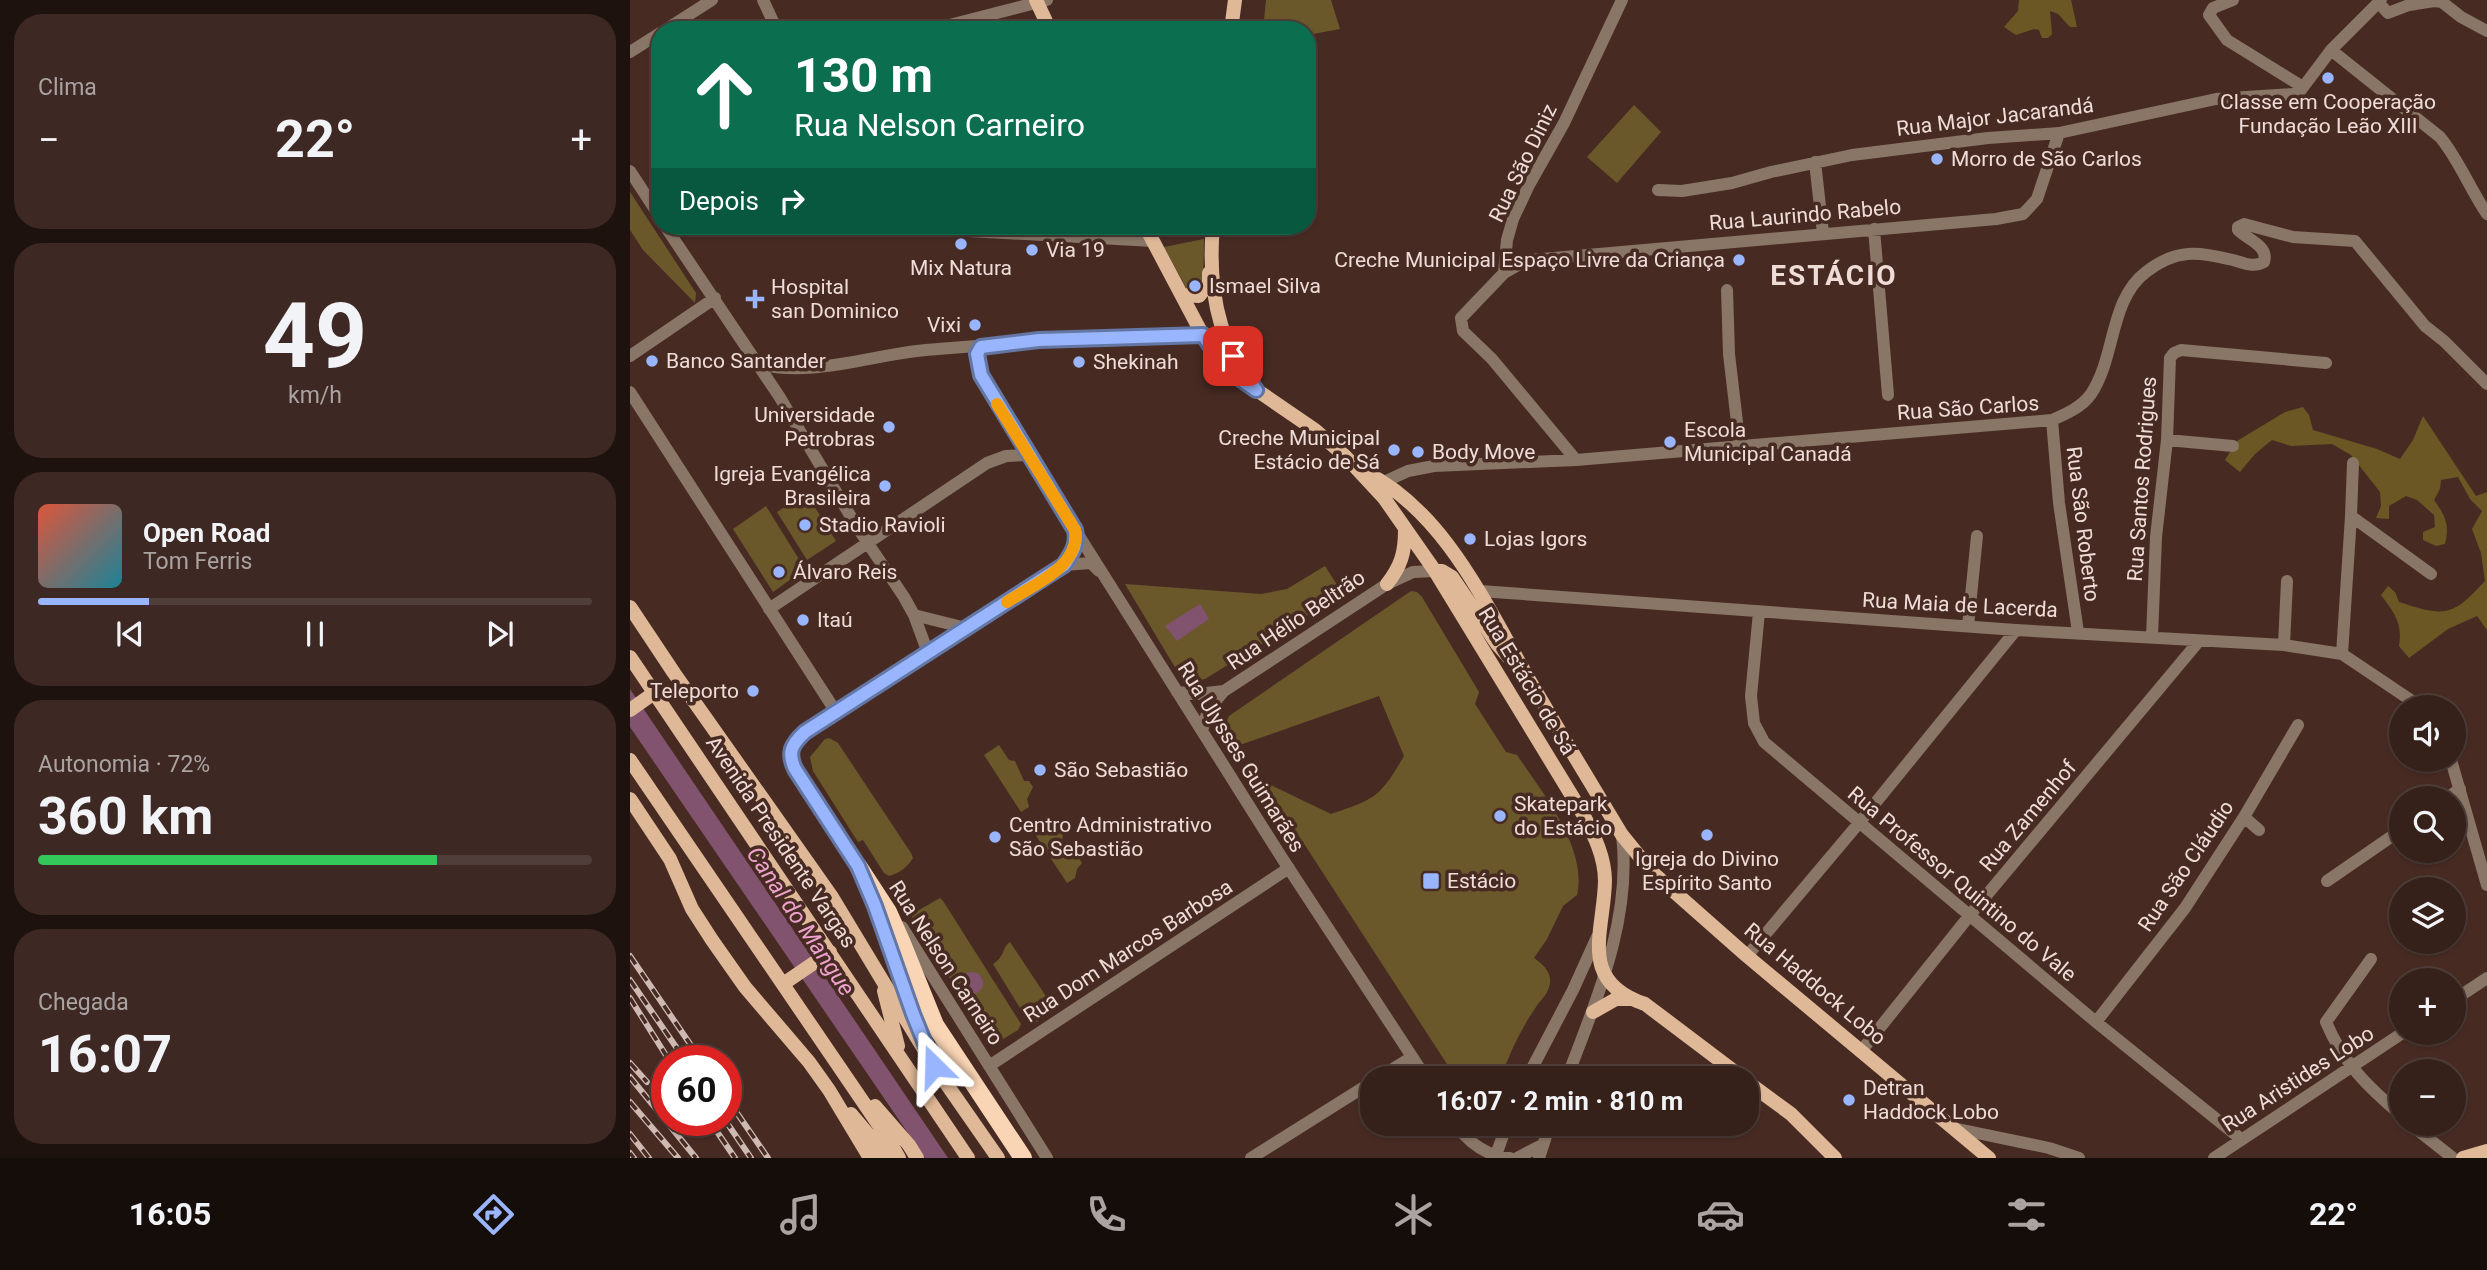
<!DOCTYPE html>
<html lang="pt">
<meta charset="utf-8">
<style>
:root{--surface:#35201a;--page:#3d2823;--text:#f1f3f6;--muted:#aaa3a2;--line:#4f3e39;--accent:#98b5fd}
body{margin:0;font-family:Roboto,sans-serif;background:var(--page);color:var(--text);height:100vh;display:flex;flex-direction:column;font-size:26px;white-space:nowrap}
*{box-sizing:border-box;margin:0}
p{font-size:23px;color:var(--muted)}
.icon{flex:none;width:38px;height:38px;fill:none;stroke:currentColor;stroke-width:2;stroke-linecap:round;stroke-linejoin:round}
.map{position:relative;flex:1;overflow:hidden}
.details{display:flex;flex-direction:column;gap:14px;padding:14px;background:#1d120e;width:630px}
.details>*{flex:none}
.guide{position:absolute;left:21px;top:21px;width:665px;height:214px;border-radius:28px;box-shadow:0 2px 5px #0004,0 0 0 2px var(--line);background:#0b6e4f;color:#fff;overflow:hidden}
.buttons{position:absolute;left:1759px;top:695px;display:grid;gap:14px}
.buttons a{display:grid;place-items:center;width:77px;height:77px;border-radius:50%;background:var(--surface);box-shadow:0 2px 5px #0004,0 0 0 2px var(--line);font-size:35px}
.speed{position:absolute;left:21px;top:1045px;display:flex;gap:14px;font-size:35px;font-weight:700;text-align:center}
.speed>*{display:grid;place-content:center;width:91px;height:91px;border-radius:50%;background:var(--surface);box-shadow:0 2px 5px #0004,0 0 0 2px var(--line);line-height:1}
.speed .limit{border:10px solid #d22;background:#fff;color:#111}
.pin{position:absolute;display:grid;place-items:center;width:60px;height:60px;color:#fff;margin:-30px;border-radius:14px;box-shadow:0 4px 10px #0006}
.me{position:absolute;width:77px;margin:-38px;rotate:338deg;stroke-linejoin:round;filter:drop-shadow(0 0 5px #0008)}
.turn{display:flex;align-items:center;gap:24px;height:147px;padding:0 28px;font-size:32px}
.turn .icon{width:91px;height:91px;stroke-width:2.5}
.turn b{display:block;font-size:49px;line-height:60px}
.then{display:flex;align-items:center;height:66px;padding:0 28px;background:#0003;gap:14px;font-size:26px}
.big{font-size:52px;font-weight:700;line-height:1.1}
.details .widget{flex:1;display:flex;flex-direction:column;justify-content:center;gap:10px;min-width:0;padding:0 24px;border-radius:28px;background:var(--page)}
.details .dial{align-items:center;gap:0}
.dial b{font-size:91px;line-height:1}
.song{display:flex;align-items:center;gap:21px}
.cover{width:84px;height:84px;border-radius:10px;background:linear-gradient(135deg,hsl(10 70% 55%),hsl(190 70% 35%))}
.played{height:7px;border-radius:4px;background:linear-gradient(90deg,var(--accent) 20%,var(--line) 20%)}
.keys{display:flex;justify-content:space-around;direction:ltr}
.heat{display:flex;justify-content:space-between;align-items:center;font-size:38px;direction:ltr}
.charge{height:10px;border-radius:5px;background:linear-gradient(90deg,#34c759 72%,var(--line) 0)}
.trip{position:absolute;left:730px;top:1066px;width:399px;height:70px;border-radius:28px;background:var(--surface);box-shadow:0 2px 5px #0004,0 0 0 2px var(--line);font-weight:700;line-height:70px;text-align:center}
.tabs{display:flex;height:112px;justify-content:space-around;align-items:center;background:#150d0a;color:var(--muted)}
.tabs .icon{width:49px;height:49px}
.tabs .on{color:var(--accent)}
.tabs b{font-size:32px;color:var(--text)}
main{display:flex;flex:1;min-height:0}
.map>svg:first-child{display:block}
.green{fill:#6a582b}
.forest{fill:#6b5723}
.water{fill:#82536e}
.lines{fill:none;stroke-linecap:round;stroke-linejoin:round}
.minor{stroke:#897666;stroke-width:12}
.major{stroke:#dfb897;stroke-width:14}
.highway{stroke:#fad5b5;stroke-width:18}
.rail-casing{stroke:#ceb9b3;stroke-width:6}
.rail{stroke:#472b23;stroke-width:3.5;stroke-dasharray:10;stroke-linecap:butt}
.route-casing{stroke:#6376a4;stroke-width:18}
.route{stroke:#98b5fd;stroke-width:12}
.slow{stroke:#f59e0b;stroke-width:12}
.poi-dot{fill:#98b5fd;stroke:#472b23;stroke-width:2.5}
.labels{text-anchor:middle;stroke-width:7;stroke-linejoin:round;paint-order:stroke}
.poi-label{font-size:21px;fill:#efdcd7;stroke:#472b23;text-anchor:start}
.street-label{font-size:21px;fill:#efdcd7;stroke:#472b23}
.water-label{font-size:23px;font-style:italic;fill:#eea3ce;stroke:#472b23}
.district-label{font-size:28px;font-weight:bold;letter-spacing:2px;fill:#efdcd7;stroke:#472b23}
</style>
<main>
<section class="details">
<div class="widget"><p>Clima</p>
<div class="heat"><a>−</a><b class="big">22°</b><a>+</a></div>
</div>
<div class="widget dial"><b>49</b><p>km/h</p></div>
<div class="widget">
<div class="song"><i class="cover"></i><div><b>Open Road</b><p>Tom Ferris</p></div></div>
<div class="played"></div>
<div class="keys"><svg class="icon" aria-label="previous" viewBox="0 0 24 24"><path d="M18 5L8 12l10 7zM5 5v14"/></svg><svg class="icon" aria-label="pause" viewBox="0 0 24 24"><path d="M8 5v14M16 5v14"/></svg><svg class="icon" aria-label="next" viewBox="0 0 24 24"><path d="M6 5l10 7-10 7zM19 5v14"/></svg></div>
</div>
<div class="widget"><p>Autonomia · 72%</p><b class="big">360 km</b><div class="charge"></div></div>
<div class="widget"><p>Chegada</p><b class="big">16:07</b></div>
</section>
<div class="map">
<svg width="1857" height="1158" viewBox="0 0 1857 1158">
<rect width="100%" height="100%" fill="#472b23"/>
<!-- green -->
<path class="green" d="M636,0H701L710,29L677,35V30H633Z
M1004,105L1031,132L987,183L957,157Z
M0,192L66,293L65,303L13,250L0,230Z
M574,239L573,285L570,292L558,291L534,247Z
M176,493L206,541L177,560L147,512Z
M136,506L175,569L143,592L103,529Z
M695,566L713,594L575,679C564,681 558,681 549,674L495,584L631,594L657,589Z
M781,591L787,592L792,597L849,692L845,704L876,752L887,755C912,792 958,848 947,895L933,906L917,939L904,958C911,963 919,969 920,979C921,989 914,997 908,1004C892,1027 880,1051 871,1078H826L634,782L701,814C746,799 750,797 774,756L749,696L607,746C600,736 593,728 599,716Z
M199,738L208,743L281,853L283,858C278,867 268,874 259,876L254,873L233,840L228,842L183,771L180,757L195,739Z
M369,745L379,760L385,761L394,781H399L403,787L397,799L399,807L391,812L354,755Z
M407,820L417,826L421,823L427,824L433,834L432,840L437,848L443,849L452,863L447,869L445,878L437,883L399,825Z
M310,898L313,901L391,1024L388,1030L363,1045L282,920V914Z
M380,942L425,1010L405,1023L398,1021L363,964C375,957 372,947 380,942Z"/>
<!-- forest -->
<path class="forest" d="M1389,0H1441L1447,27H1440L1428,14L1420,11L1422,34L1418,38H1412L1409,30L1404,29L1386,35L1374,27L1388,11Z
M1673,407L1679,415L1683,430L1747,449L1770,459L1783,440L1793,416L1846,496L1857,492V630L1847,616L1818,629L1779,658L1769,646C1773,624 1764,612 1751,595L1758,586L1765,592L1769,602C1815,617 1822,617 1855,581L1851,553L1842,529L1852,511L1840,499L1828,477L1811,480L1810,489L1804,500C1815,515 1820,525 1815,544L1806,546L1793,540V532L1805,527L1804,515L1787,500L1776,496L1759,506V519L1746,518L1751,506L1750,492L1721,455L1702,444L1661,446L1642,440L1625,454L1610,472L1595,460L1607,441L1655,412Z"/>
<!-- water -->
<path class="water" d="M570,604L579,619L547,641L535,626Z
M0,689L318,1158H295L0,727Z
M331 983a11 11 0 1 1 22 0a11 11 0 1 1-22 0Z"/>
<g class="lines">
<!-- minor -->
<path class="minor" d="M133,0L147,30
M1603,0L1583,8L1579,15L1597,40L1673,87
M1748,2L1758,13L1779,5L1804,1L1812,2L1831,17L1857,31
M35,30L82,0
M300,30L417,0
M1701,50L1810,137C1829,160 1840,189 1857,214
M0,52L30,33
M1185,162L1193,233
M0,171L30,217
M1028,190L1052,191L1102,183L1141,172L1222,155L1358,138L1429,133L1586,99L1664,94L1671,90L1701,50L1751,0
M35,226L149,396L227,527L274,597L284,615L298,653
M245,226L523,241
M1244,229L1258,395
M874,273L897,260L912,259L1366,219L1393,214L1407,199L1429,133
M1097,290L1099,354L1110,448
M351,347L347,354L351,375L398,455L652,858L796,1078
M0,356L85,298
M128,363C177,379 245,354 296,350C388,342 480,338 573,335
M0,392L206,712
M1422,420L1429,503L1448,632
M1537,440L1603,446
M946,460L862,359L833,331L831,318L874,273L877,240L883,219L899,185L934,123L992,0
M754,482L778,471L804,466L946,460L1422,420C1436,414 1452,407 1461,394C1486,357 1479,300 1516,272C1547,248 1567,252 1603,260C1614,263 1623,268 1634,262C1639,246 1618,240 1608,230V227L1614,224L1663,237L1725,241L1795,326L1814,341L1857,384
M1721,516L1723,463
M434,565L461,563L469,571
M850,591L1386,630L1654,645L1712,654L1791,707
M139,609L357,463L376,456L398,455
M1129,612L1121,696L1124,723L1134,742L1466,1022L1611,1139
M284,615L336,628
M1338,626L1347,536
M1522,637L1526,537L1537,440L1540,358L1544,353L1551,350L1696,363
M1654,645L1657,581
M1712,654L1721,516L1801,574
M547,692L568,694L594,691
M572,731L578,710L594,691L757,584L783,572L805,571
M1821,760L1857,885
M1817,798L1830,789
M1614,817L1629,830
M233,873L165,769C157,752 162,744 175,732L434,565L445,545V531
M1697,881L1771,830
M272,927L417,1158
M1117,956L1229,823L1386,630
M1741,959L1696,1022C1713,1063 1738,1087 1771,1115
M1824,1000L1857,978
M1466,1022L1555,908L1614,817L1668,725
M1232,1050L1340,915L1569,641
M359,1066L659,868
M748,1078L782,1057
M897,1078L943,990L967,937
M937,1078C966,1000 1002,920 992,835
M825,1124C839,1143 856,1156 880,1158
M1780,1124L1823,1158
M1323,1128L1419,1148L1449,1158
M621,1158L742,1082
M865,1158L877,1124
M887,1158L912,1145
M909,1158L920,1124
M1584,1158L1774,1032"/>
<!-- major -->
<path class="major" d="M406,0L420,30
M601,30L605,0
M515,226L579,347L596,369L685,430L715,456L754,498L805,571L953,814C964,835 975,857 975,881C974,932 947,981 1015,1004L1113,1078
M583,226C579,268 583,316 603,354C608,366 617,376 624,386
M554,295L569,296L579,283V273
M735,472C816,512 857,608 901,683C931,734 961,784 992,835L1023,873L1117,956L1359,1158
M805,571H812L822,577L867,644L883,662
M757,584C771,566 775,553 775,530
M0,607L44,673L202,897L304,1066L368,1158
M0,657L338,1158
M0,710L24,693
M0,760L257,1137L269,1158
M0,799L40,859L62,909L82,940L115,987L179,1062L199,1090L240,1158
M240,894L288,1026
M153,984L200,952
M254,991L268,1046
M963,1012L986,999H1000
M1116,1081L1161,1114L1205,1158
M245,1106L279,1145L287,1158
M221,1114L248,1146L255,1158
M1833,1158L1857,1151"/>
<!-- highway -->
<path class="highway" d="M228,866L258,912L271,941L305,1025L393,1158"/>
<!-- rail casing -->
<g class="rail-casing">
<path id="rail" d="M0,956L71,1060
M0,980L55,1060
M0,998L39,1060
M0,1063L17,1082
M0,1077L66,1158
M96,1097L138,1158
M0,1102L48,1158
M79,1120L105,1158
M95,1120L121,1158
M0,1134L19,1158
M0,1153L4,1158"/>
</g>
<!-- rail -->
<use href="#rail" class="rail"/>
</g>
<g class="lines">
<!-- route casing -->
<g class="route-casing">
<path id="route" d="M304,1066L283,1014L245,906L228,866L165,769C157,752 162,744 175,732L434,565C442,553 448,545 445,530L351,375L347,354L351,347L409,340L573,335L596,369L626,390L603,356"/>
</g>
<!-- route -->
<use href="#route" class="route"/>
<!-- slow -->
<path class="slow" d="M367,404L445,530C451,567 402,585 377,602"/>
</g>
<!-- markers -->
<g class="poi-dot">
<circle cx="1698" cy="78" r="7"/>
<circle cx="1307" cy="159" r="7"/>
<circle cx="331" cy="244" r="7"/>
<circle cx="402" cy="250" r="7"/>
<circle cx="1109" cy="260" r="7"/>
<circle cx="565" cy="286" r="7"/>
<path d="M121.5 288.5h7v7h7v7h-7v7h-7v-7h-7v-7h7z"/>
<circle cx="345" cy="325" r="7"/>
<circle cx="22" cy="361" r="7"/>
<circle cx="449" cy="362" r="7"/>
<circle cx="259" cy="427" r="7"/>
<circle cx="1040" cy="442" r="7"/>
<circle cx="764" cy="450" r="7"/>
<circle cx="788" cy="452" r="7"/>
<circle cx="255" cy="486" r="7"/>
<circle cx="175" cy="525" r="7"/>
<circle cx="840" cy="539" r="7"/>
<circle cx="149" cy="572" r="7"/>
<circle cx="173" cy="620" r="7"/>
<circle cx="123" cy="691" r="7"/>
<circle cx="410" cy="770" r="7"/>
<circle cx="870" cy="816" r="7"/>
<circle cx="1077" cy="835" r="7"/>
<circle cx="365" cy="837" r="7"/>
<rect x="792" y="872" width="18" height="18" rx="3.5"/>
<circle cx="1219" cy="1100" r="7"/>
</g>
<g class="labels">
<!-- poi labels -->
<g class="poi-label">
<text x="1698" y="109" text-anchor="middle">Classe em Cooperação<tspan x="1698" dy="24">Fundação Leão XIII</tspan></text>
<text x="1321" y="166">Morro de São Carlos</text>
<text x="416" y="257">Via 19</text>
<text x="1095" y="267" text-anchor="end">Creche Municipal Espaço Livre da Criança</text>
<text x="331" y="275" text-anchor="middle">Mix Natura</text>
<text x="579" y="293">Ismael Silva</text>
<text x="141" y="294">Hospital<tspan x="141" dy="24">san Dominico</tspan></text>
<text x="331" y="332" text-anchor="end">Vixi</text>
<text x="36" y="368">Banco Santander</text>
<text x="463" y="369">Shekinah</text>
<text x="245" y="422" text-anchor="end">Universidade<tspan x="245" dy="24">Petrobras</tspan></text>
<text x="1054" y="437">Escola<tspan x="1054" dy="24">Municipal Canadá</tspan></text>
<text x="750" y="445" text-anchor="end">Creche Municipal<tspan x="750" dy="24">Estácio de Sá</tspan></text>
<text x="802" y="459">Body Move</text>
<text x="241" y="481" text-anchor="end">Igreja Evangélica<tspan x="241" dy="24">Brasileira</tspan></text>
<text x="189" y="532">Stadio Ravioli</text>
<text x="854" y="546">Lojas Igors</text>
<text x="163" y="579">Álvaro Reis</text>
<text x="187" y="627">Itaú</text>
<text x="109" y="698" text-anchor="end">Teleporto</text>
<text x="424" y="777">São Sebastião</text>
<text x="884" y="811">Skatepark<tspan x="884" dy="24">do Estácio</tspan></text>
<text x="379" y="832">Centro Administrativo<tspan x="379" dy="24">São Sebastião</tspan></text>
<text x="1077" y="866" text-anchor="middle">Igreja do Divino<tspan x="1077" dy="24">Espírito Santo</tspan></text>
<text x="817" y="888">Estácio</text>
<text x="1233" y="1095">Detran<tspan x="1233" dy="24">Haddock Lobo</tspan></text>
</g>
<!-- street labels -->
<g class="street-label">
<text transform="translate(1365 117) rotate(-7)" y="7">Rua Major Jacarandá</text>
<text transform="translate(893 163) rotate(-64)" y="7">Rua São Diniz</text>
<text transform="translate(1175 215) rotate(-5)" y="7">Rua Laurindo Rabelo</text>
<text transform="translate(1338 408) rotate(-4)" y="7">Rua São Carlos</text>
<text transform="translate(1512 479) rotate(-86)" y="7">Rua Santos Rodrigues</text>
<text transform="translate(1453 524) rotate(83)" y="7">Rua São Roberto</text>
<text transform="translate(1330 605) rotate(3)" y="7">Rua Maia de Lacerda</text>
<text transform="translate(666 620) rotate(-34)" y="7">Rua Hélio Beltrão</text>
<text transform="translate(897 681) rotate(59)" y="7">Rua Estácio de Sá</text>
<text transform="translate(611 757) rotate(58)" y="7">Rua Ulysses Guimarães</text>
<text transform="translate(1398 816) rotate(-50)" y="7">Rua Zamenhof</text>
<text transform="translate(151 842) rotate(56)" y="7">Avenida Presidente Vargas</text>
<text transform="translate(1556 866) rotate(-56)" y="7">Rua São Cláudio</text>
<text transform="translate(1332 884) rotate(40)" y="7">Rua Professor Quintino do Vale</text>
<text transform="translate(498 951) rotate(-33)" y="7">Rua Dom Marcos Barbosa</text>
<text transform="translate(316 963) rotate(57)" y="7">Rua Nelson Carneiro</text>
<text transform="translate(1185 984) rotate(40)" y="7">Rua Haddock Lobo</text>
<text transform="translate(1668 1079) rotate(-33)" y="7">Rua Aristides Lobo</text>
</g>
<!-- water labels -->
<g class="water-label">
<text transform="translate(171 921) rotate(56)" y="8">Canal do Mangue</text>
</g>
<!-- district labels -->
<g class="district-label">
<text x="1204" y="285">ESTÁCIO</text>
</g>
</g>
</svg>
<div class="buttons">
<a><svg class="icon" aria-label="sound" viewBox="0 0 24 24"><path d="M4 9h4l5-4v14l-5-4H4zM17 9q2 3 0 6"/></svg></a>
<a><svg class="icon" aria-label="search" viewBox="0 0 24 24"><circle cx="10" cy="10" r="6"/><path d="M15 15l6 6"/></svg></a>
<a><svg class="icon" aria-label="layers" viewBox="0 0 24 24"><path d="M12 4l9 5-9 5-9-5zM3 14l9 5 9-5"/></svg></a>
<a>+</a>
<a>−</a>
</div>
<div class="speed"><div class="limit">60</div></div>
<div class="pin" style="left:603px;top:356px;background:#d93025"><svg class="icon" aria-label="arrive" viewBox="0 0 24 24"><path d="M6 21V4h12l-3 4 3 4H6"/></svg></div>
<svg class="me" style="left:304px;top:1066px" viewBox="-20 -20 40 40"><path d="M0-17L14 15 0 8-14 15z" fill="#98b5fd" stroke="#fff" stroke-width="4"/></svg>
<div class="trip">16:07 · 2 min · 810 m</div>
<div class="guide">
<div class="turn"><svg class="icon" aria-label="ahead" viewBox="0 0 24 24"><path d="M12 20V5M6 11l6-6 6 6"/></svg><div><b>130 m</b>Rua Nelson Carneiro</div></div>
<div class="then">Depois<svg class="icon" aria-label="right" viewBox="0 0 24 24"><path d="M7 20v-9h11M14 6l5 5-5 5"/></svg></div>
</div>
</div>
</main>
<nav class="tabs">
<b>16:05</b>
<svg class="icon on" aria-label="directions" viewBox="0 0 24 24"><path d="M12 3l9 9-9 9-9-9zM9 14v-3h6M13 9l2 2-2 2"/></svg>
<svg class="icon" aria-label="music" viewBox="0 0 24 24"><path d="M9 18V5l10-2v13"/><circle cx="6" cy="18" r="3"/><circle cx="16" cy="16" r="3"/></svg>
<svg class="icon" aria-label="phone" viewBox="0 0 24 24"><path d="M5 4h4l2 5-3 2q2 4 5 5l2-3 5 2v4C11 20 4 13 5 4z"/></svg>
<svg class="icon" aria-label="climate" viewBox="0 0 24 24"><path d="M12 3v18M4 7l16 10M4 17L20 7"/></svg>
<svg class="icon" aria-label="car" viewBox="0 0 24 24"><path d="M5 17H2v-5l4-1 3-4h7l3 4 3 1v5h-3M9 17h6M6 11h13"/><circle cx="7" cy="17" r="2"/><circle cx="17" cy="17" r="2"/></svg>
<svg class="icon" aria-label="filters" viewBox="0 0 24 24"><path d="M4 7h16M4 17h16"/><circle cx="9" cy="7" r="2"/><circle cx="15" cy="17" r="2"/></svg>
<b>22°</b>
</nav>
